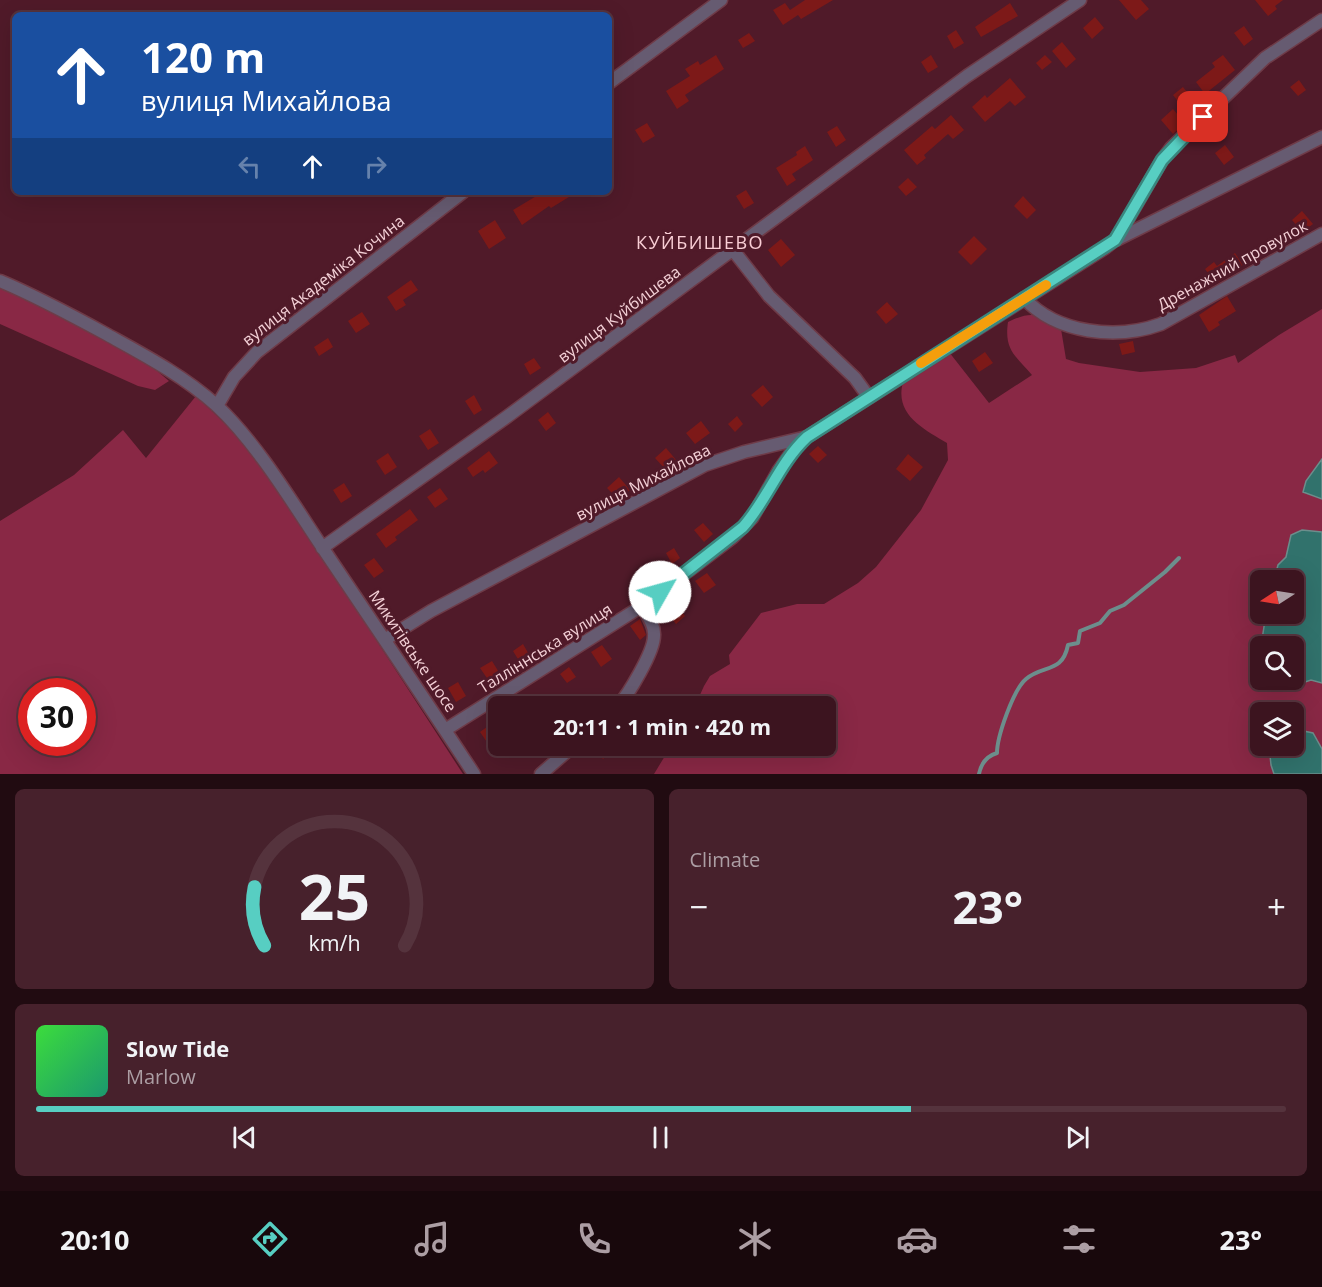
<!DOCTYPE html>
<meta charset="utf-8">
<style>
:root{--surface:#3c141f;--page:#47212c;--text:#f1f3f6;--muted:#ac9ea4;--line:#55333d;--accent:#57cec2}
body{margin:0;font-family:"Open Sans",sans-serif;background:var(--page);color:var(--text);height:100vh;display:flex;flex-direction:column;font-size:22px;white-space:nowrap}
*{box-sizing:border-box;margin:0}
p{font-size:20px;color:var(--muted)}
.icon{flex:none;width:33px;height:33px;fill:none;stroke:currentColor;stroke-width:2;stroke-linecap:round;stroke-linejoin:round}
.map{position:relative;height:774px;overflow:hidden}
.sheet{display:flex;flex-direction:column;gap:15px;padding:15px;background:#210b11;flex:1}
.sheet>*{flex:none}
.banner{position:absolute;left:12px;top:12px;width:600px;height:183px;border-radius:9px;box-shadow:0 6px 24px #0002,0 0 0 2px var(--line);background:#1a4fa0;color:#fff;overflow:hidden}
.needle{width:39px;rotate:258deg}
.fabs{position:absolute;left:1250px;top:570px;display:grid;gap:12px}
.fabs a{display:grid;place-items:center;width:54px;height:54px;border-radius:9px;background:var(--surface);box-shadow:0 6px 24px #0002,0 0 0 2px var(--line);font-size:30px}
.speed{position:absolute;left:18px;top:678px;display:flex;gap:12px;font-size:30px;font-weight:700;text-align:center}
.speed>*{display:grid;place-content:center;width:78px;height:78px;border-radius:50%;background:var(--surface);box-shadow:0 6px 24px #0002,0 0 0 2px var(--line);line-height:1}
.speed .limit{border:9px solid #d22;background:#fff;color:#111}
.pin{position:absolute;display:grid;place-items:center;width:51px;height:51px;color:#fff;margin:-26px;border-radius:12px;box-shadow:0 3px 9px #0006}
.me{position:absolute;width:66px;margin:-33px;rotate:52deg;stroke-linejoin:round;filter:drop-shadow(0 0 4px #0008)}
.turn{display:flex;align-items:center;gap:21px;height:126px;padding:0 30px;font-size:27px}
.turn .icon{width:78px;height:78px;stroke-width:2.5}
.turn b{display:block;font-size:42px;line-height:51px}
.lanes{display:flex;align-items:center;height:57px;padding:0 30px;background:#0003;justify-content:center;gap:30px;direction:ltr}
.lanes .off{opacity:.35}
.big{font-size:45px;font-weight:700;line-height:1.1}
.sheet .widget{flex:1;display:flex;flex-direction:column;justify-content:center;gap:9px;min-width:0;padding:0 21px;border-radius:9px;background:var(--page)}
.sheet .dial{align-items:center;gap:0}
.dial svg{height:156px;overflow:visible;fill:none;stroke:var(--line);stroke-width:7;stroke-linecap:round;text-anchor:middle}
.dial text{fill:var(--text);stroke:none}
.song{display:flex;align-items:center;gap:18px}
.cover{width:72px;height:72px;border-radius:9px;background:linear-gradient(135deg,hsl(120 70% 55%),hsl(160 70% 35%))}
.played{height:6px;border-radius:3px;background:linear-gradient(90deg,var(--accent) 70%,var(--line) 70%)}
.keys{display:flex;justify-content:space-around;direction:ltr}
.heat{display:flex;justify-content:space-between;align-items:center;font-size:33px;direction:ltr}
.sheet .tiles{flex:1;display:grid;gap:15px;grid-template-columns:1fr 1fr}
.widget:last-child{grid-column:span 2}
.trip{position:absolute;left:488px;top:696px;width:348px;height:60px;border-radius:9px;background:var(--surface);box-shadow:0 6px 24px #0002,0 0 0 2px var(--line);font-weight:700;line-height:60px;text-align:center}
.tabs{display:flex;height:96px;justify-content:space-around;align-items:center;background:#18080c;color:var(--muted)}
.tabs .icon{width:42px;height:42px}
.tabs .selected{color:var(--accent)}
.tabs b{font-size:27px;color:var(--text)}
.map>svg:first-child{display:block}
.green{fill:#892845;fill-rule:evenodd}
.water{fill:#31726c;stroke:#6c8e8c;stroke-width:1.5}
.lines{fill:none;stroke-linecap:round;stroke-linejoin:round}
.stream{stroke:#6c8e8c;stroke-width:4}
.building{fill:#7d1918}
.minor-casing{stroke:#6e3b48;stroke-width:15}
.minor{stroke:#665b71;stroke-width:12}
.route-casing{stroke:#39867e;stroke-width:15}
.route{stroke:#57cec2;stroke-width:10}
.slow{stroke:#f59e0b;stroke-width:10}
.labels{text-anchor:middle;stroke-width:6;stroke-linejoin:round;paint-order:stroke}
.street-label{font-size:16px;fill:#f4d1d7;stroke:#501a29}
.neighbourhood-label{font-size:18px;letter-spacing:1.5px;fill:#facfd6;stroke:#501a29}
</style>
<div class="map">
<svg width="1322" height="774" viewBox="0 0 1322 774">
<rect width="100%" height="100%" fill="#501a29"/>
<!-- green -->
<path class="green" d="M0,284L149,364L169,381L155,390L138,386L0,324Z
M1322,309V774H654L671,746H825V706H695L704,686L710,676L730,664L729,655L761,613L797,604H824L858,583L876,567L921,510L948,460L947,443C924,429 894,415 903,382L949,352L989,403L1032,375C1015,355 1004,350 1008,322C1032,310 1041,314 1061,329L1066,359L1079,363L1140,372L1196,368L1235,355L1238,363L1279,335ZM1260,580H1293V614H1260ZM1260,646H1293V680H1260ZM1260,712H1293V746H1260Z
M196,396L238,436L275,484L463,774H0V521L74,475L123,430L146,458ZM32,692H82V742H32Z"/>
<!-- water -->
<path class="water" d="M1322,459V499L1303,492L1306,481Z
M1302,530L1322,532V683L1311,680L1290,687L1257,688L1260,652V680H1293V646H1261L1266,614H1293V580H1274L1278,565L1286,557L1291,535Z
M1293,726L1299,730L1313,733L1322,749V774H1274L1271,765L1269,746H1293Z"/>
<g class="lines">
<!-- stream -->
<path class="stream" d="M979,774C981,764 987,756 997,753C997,737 1013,690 1026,679C1044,664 1062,674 1068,645L1078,643L1080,631L1100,623L1110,611L1124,605L1165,572L1179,558"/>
</g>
<!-- building -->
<path class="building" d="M805,0H833L801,19L798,15L783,25L773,10L785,3L790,10Z
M1119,0H1141L1149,9L1136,20Z
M1255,0H1283L1275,6L1277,9L1268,16Z
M1010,3L1018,16L981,37L975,27Z
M1095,17L1104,28L1092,39L1083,28Z
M1244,26L1253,39L1244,46L1234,33Z
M956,30L964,43L954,49L947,36Z
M749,33L755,41L743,48L738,40Z
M1062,42L1076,59L1066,68L1052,51Z
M716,55L724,69L685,95L689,101L677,109L666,91L690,76L685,69L698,61L700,65Z
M931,55L938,67L928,73L921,62Z
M1045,55L1052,62L1042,70L1036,63Z
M1223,55L1235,70L1205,94L1196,82L1215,67L1212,63Z
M1010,78L1026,97L1015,106L1010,101L985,122L972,107L985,95L987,98Z
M1299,80L1306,90L1298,96L1290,87Z
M1183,87L1190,96L1180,104L1173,95Z
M1173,109L1185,123L1173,134L1161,120Z
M951,115L964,130L953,139L948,134L924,155L926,158L917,165L904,150L932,126L935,129Z
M647,123L655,136L643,143L635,130Z
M837,126L846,140L836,147L827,132Z
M1225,145L1234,157L1224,165L1215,153Z
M805,146L813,160L792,174L796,180L787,186L776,168L797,155L796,152Z
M908,178L917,187L906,196L898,187Z
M746,190L754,203L744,209L736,196Z
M543,192H577L551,208L549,206L522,225L513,210Z
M1023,196L1036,210L1027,219L1014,206Z
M1302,211L1313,224L1304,231V234L1292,220Z
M495,220L506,238L489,249L478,231Z
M1279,233L1287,241L1273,252L1267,246Z
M974,236L987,249L971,265L958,252Z
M781,239L795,255L781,267L768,250Z
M1235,253L1243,265L1216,284L1205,269L1214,262L1217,266Z
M411,280L418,290L403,300L406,305L396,311L387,297Z
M1227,296L1236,311L1218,322L1220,325L1209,332L1199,315Z
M887,302L898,314L886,324L876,312Z
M362,312L370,324L356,333L348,321Z
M328,338L333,347L319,356L314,347Z
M1133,341L1135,352L1122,355L1119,344Z
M985,352L993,363L979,372L972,361Z
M534,358L541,368L530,375L524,364Z
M763,385L773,397L762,407L751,395Z
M474,395L482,410L474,415L465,401Z
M548,412L556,423L546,431L538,420Z
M737,416L743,424L735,432L728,424Z
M701,421L710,433L695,444L686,433Z
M430,429L439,443L428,450L419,436Z
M818,446L827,455L818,463L809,454Z
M666,448L677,461L666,470L655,458Z
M489,451L498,463L485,473L483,470L473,477L467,468Z
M388,453L397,467L385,475L376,461Z
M908,454L923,467L910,481L896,469Z
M619,477L630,490L619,500L607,488Z
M344,483L352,496L341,503L333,490Z
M440,488L448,499L435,508L427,497Z
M410,509L418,520L395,537L397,540L386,548L376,534Z
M703,523L713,534L704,542L694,530Z
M674,548L680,558L672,564L666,553Z
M374,558L384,571L374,578L364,565Z
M648,563L657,574L646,582L638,571Z
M707,573L716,585L704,593L695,581Z
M674,601L685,616L676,624L664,609Z
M640,619L646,635L640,640L630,626Z
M523,644L531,658L521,664L513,651Z
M602,645L612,659L601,667L591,652Z
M492,661L500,674L489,681L480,668Z
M569,667L576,677L567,683L560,674Z
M458,682L466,696L456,702L448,688Z
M491,724L498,733V738L489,745L480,732Z
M600,746H608L612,751L603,759L596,750Z"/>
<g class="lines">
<!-- minor casing -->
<g class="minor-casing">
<path id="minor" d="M609,83L721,0
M1116,240L1322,137
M733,250L769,296L855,378L868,396
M0,281C36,296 71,315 106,334C144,355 184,376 216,405C256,442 292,502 322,547C373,623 424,698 474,774
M1024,298C1057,334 1117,340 1161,324L1322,234
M217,406L234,377L257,352L463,192
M322,548L508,416L967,76L1080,0
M386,639L431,611L705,465L744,452L807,437L1105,248L1115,240L1121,231L1162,160L1171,148L1265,58L1322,20
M618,706C628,695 654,652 654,636C655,625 647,615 642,606
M445,730L642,606L733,537L752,518L779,470L794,449L806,437
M541,774L573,746"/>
</g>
<!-- minor -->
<use href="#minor" class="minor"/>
</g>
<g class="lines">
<!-- route casing -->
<g class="route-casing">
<path id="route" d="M660,592L743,527C768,499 779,463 807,437L1115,240L1162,160L1203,117"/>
</g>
<!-- route -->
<use href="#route" class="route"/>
<!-- slow -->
<path class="slow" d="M921,363L1046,285"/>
</g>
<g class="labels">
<!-- street labels -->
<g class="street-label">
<text transform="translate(1232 265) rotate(-29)" y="6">Дренажний провулок</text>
<text transform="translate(323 280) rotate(-38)" y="6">вулиця Академіка Кочина</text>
<text transform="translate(619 314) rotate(-37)" y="6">вулиця Куйбишева</text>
<text transform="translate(643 482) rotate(-27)" y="6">вулиця Михайлова</text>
<text transform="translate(545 648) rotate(-32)" y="6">Талліннська вулиця</text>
<text transform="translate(413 651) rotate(56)" y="6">Микитівське шосе</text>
</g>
<!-- neighbourhood labels -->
<g class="neighbourhood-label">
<text x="700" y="249">КУЙБИШЕВО</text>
</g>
</g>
</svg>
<div class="fabs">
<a><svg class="needle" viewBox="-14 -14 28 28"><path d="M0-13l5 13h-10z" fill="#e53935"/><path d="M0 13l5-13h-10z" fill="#ac9ea4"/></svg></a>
<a><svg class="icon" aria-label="search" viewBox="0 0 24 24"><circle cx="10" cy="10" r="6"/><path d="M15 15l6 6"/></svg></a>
<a><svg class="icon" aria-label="layers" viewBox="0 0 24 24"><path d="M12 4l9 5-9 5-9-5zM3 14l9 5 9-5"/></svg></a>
</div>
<div class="speed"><div class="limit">30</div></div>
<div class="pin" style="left:1203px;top:117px;background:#d93025"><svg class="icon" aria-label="arrive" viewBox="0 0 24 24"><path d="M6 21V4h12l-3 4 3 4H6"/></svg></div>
<svg class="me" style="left:660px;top:592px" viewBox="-20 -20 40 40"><circle r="19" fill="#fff"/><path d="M0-13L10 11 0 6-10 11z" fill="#57cec2"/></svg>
<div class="trip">20:11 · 1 min · 420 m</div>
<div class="banner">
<div class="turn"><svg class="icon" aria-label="ahead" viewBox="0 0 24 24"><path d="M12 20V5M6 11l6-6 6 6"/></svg><div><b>120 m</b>вулиця Михайлова</div></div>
<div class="lanes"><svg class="icon off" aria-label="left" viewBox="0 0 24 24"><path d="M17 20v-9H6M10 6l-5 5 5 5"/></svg><svg class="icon" aria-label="ahead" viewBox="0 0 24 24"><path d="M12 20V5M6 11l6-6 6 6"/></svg><svg class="icon off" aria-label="right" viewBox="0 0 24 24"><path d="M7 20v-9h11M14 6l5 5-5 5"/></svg></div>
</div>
</div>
<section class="sheet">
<div class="tiles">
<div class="widget dial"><svg viewBox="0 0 100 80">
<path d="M14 69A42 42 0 1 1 86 69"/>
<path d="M14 69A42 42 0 0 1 9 39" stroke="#57cec2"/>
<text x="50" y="56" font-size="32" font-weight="700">25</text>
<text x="50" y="72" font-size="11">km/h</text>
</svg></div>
<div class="widget"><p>Climate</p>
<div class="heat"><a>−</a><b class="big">23°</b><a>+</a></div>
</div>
<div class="widget">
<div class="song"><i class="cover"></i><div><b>Slow Tide</b><p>Marlow</p></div></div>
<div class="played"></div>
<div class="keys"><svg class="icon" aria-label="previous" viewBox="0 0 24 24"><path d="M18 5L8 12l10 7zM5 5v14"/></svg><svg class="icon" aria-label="pause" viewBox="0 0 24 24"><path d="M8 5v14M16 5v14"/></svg><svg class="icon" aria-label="next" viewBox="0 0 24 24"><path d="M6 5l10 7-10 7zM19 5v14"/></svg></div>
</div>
</div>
</section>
<nav class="tabs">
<b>20:10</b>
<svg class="icon selected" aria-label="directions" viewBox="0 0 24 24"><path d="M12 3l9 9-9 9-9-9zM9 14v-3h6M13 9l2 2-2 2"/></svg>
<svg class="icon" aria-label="music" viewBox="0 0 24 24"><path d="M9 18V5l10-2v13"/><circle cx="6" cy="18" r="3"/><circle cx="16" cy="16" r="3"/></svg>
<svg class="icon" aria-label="phone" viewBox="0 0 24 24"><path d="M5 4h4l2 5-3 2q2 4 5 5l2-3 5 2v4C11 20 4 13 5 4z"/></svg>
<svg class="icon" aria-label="climate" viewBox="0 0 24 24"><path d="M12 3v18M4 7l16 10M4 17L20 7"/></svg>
<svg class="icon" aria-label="car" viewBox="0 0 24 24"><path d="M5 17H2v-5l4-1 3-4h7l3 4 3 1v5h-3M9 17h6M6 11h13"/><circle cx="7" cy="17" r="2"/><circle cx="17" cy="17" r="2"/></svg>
<svg class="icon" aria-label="filters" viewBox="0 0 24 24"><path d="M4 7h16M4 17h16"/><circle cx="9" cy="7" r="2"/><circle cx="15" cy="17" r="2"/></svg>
<b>23°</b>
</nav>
